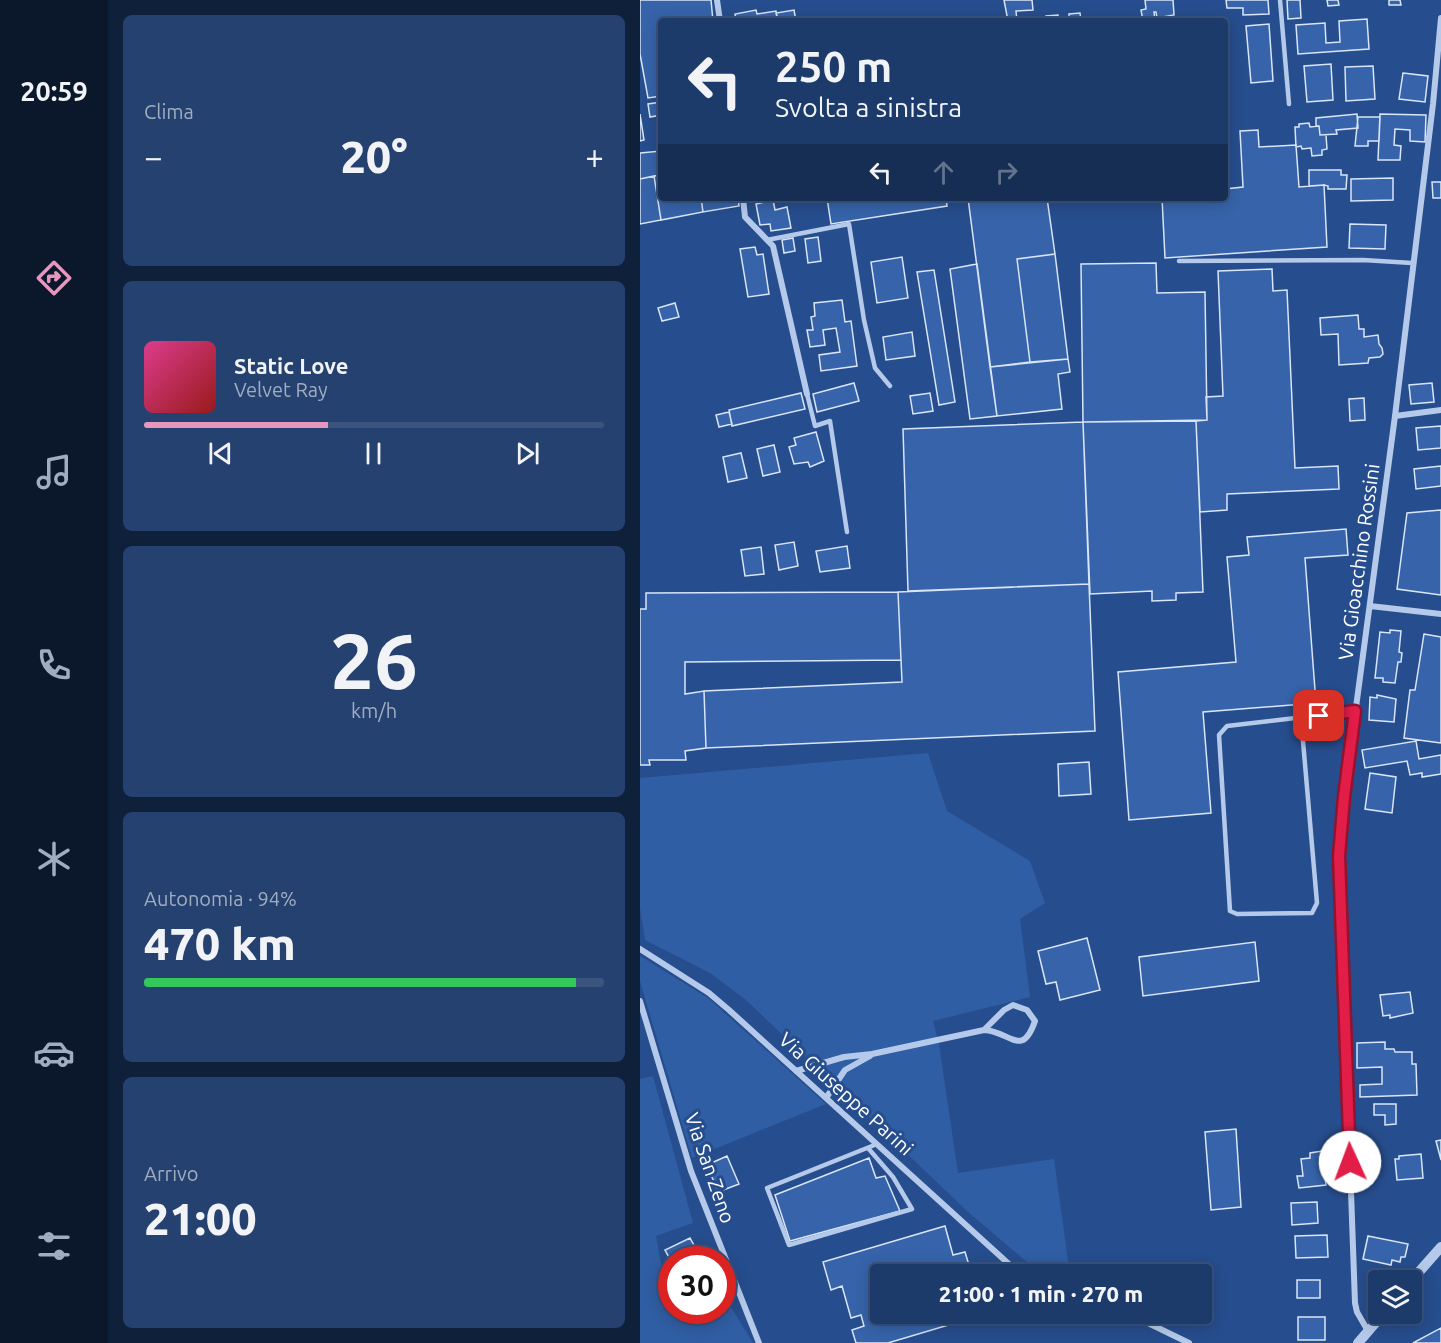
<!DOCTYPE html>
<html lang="it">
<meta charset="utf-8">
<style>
:root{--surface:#1c3a6a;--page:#254170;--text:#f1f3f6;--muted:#a0adc1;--line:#3a547e;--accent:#e797bd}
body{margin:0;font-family:Ubuntu,sans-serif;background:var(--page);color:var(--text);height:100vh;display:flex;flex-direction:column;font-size:22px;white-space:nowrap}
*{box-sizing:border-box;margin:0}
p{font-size:20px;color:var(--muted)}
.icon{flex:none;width:33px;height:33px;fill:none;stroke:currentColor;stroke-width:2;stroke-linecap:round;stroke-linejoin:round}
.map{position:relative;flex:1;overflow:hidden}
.side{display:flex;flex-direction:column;gap:15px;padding:15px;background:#0f203a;width:532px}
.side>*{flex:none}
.hud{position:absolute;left:18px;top:18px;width:570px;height:183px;border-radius:6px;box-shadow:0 3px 15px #0003,0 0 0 2px var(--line);background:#1c3a6a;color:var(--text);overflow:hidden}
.controls{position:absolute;left:728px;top:1270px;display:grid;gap:12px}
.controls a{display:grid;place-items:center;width:54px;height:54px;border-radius:6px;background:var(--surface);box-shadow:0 3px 15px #0003,0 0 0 2px var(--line);font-size:30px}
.speed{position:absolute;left:18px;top:1246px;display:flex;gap:12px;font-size:30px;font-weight:700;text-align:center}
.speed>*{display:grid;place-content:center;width:78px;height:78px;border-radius:50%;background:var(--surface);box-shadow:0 3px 15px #0003,0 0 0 2px var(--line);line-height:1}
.speed .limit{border:9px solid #d22;background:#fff;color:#111}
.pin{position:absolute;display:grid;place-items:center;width:51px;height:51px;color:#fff;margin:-26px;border-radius:12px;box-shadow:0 3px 9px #0006}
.me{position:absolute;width:66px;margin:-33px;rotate:358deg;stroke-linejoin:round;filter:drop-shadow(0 0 4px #0008)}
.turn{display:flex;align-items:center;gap:21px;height:126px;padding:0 18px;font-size:27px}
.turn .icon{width:78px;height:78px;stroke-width:2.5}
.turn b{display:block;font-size:42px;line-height:51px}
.lanes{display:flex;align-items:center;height:57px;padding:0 18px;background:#0003;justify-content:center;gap:30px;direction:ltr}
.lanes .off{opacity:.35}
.big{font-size:45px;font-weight:800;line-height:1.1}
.side .card{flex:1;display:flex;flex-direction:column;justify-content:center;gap:9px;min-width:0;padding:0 21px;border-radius:9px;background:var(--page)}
.side .dial{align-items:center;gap:0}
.dial b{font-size:78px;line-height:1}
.song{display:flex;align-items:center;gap:18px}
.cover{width:72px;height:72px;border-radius:9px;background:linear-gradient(135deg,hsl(330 70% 55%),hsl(0 70% 35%))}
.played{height:6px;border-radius:3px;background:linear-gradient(90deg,var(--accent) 40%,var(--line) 40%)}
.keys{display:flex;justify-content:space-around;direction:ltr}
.heat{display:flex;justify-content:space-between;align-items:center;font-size:33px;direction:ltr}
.charge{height:9px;border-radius:4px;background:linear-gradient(90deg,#34c759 94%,var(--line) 0)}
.trip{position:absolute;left:230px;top:1264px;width:342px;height:60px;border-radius:6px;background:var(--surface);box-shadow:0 3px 15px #0003,0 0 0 2px var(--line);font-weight:800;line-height:60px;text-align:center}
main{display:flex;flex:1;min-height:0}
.tab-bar{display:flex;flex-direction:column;width:108px;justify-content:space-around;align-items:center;background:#0b172a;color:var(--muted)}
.tab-bar .icon{width:42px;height:42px}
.tab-bar .selected{color:var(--accent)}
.tab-bar b{font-size:27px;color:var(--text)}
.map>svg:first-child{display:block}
.green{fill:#305ea4}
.building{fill:#3663a9;stroke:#d9e5f8;stroke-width:1.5}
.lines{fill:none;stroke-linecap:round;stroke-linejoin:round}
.service{stroke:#b5caea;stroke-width:4.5}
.minor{stroke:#b5caea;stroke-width:6}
.tertiary{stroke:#b5caea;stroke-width:10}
.route-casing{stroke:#92132f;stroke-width:15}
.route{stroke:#e11d48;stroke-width:10}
.labels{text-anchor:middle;stroke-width:6;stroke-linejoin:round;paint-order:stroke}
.street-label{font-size:20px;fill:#fff;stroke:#264d8d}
</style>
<main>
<nav class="tab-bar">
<b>20:59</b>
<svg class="icon selected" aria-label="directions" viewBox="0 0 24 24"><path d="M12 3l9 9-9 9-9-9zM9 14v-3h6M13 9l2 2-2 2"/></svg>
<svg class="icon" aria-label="music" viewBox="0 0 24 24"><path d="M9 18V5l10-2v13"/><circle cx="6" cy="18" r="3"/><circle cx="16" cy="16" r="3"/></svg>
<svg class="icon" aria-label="phone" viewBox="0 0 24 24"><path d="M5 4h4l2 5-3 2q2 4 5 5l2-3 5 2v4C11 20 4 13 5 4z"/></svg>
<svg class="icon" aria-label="climate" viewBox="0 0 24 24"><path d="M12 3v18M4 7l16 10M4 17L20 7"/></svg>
<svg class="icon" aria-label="car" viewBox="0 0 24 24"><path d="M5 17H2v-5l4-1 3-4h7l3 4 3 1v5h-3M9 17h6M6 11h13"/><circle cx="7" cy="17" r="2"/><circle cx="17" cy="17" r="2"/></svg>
<svg class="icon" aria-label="filters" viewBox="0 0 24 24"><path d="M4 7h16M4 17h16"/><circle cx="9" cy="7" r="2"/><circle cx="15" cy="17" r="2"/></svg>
</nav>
<section class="side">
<div class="card"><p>Clima</p>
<div class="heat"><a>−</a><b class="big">20°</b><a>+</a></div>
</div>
<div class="card">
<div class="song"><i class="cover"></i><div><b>Static Love</b><p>Velvet Ray</p></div></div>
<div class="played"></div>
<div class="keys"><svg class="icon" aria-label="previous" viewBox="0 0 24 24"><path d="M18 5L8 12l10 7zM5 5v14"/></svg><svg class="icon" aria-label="pause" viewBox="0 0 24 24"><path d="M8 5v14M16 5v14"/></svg><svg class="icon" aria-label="next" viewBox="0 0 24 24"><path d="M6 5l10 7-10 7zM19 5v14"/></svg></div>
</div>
<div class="card dial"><b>26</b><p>km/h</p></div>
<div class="card"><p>Autonomia · 94%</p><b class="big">470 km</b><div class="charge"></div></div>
<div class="card"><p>Arrivo</p><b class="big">21:00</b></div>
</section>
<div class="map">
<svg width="801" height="1343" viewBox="0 0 801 1343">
<rect width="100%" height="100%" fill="#264d8d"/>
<!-- green -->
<path class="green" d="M288,753L307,811L390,861L405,903L380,919L390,997L293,1021L299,1044L318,1173L414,1159L430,1275H402L327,1211L106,1000L70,973L5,940L0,908V778Z
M0,956L68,998L186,1104L52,1158L0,981Z
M13,1076L53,1223L16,1236L24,1280L31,1284L32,1311H82L83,1303L91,1307L113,1343H0V1079Z"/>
<!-- building -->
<path class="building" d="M0,0H71L73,21H21V96L8,98L0,54Z
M364,0H392L393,10L376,11L377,21H368Z
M505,0H533L534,15L517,18L516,12H514L515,21H503L501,10L506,9Z
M586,0H628L629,14L603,15V8H587Z
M647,0H660L661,18L648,19Z
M687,0H698L699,5L688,6Z
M749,0H760L761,5H749Z
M116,10L117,14L136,11L138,21H96L95,14Z
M154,10L156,21H138L136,13Z
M440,13L441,21H406V16L418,15V20L429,18V14Z
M727,19L729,49L658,54L656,25L685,23L686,43L700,42L699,21Z
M629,24L633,81L611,83L606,26Z
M691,64L693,100L667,102L664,66Z
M733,66L735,99L706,101L705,67Z
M763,73L788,76L785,102L759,99Z
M21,102V115L10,117L8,104Z
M0,114L4,140L0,141Z
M717,114L718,128L696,130L697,134L680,135L679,126H676V118Z
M740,114L786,115L785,142L770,141V130L755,129L754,145L761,146L760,160H738Z
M718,117H740L739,141H728V146H715Z
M669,123L670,127L679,126L680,135H686L687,149L682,150V155L672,156L671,148L662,149L661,146L656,147L655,127H659V124Z
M618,130L619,147L656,145L659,187L684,185L687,247L525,258L522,198H585V189L603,187L600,131Z
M21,151V175L0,179V153Z
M669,170H701V175H707L706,189H688V186L684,185L669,186Z
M21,175V198H61L63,212L21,220L14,176Z
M14,176L21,220L0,224V179Z
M753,178V200L711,201V179Z
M792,182H801V198H793Z
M61,198H98L99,206L63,212Z
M187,198H306L307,206L191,224Z
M328,198H407L415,254L377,259L390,362L350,367Z
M133,200L135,210L147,207L151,228L131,231L130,224L120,225L116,204Z
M710,224L746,225L745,249L709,248Z
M178,237L181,261L168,263L165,239Z
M153,238L155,251L144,253L142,240Z
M115,247L117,255L123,254L129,294L108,297L100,249Z
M415,254L428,359L390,362L377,259Z
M262,257L268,298L237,303L231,262Z
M516,263L517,293L565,292L567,420L443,422L441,264Z
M337,264L357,416L330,419L310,269Z
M632,269L633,291L647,290L655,468L698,466L699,489L587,494V510L560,512L556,421L567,420L566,397L583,396L578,271Z
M294,270L315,402L299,405L277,272Z
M202,300L205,322L211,321L217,366L181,371L179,355L200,352L196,328L183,330L185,345L170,347L167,330H173L171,317L175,316L174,303Z
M35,303L39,317L22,321L18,308Z
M718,315L719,329H724V337L738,335L739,344L742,348L743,354L740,357L729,358L728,363L699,365L698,334L681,335L680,318Z
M272,332L275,356L246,360L243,337Z
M428,359L430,372L418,374L422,409L357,416L350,367Z
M214,383L219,401L177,412L173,394Z
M792,383L794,402L771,404L769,385Z
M161,393L165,409L92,426L89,410Z
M290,393L293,411L273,414L270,396Z
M724,398L725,420L710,421L709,399Z
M89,412L92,424L79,427L76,415Z
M556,421L563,592L536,593V600L512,601V591L450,594L443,422Z
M443,422L449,584L268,591L263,429Z
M801,426V448L778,450L776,428Z
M176,432L184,461L170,467L168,462L154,464L149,447L156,445L154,438Z
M134,445L140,472L123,476L117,449Z
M101,453L107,478L88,482L83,457Z
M801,466V486L776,489L774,469Z
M801,510V595L757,589L767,513Z
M706,529L708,555L665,558L676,703L563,712L571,813L489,820L478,672L596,662L587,557L609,555L607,537Z
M154,542L158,566L139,570L135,545Z
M207,546L210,568L180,572L176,551Z
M121,547L124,574L105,576L101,550Z
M449,584L455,731L66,748L64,691L262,682L258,592Z
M258,592L261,660L45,662V694L64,691L66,748L45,751L46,760H9L10,765H0V609H6V593Z
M750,630L761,631L759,652L762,653L761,662H758L755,683L743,682V678H735L740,632L750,633Z
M784,634L801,637V743L764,738L770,690H775Z
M737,695L756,699L754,722L729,720L730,697L737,698Z
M776,741L779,759L801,755V774L782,777V773L770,775L767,761L725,768L722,750Z
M449,762L451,794L419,796L418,764Z
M730,773L756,777L752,813L725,809Z
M447,938L460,990L420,1000L416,982L406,984L398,951Z
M615,942L619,981L503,996L499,957Z
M770,992L773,1013L750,1018V1015L743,1016L740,995Z
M745,1042V1049H754L755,1052H772V1064H776L777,1095L720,1097V1085L742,1084V1067L717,1068V1043Z
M734,1104H756V1124L745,1125V1115H734Z
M596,1129L601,1207L571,1210L565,1132Z
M801,1140V1160L796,1141Z
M682,1151L686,1185L659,1188L657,1176H663L661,1159L670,1158V1153Z
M781,1154L783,1178L757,1180L755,1159H759V1156Z
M87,1156L99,1184L78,1192L67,1165Z
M229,1158L236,1178L245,1176L260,1211L150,1241L135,1195Z
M677,1202L678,1223L652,1225L651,1203Z
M305,1226L313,1255L325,1252L332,1275H240V1314H331L332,1318L248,1343H216L212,1330L224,1326L221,1315L211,1318L202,1286L191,1290L183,1262Z
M687,1235L688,1257L656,1258L655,1236Z
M728,1236L768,1244L765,1257H761L760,1262L752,1260L751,1265L723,1259Z
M50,1238L56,1249L31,1261L25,1250Z
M657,1280H680V1298H657Z
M658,1317H685V1340H658Z
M801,1328V1343H773Z"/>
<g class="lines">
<!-- service -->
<path class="service" d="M640,0L649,104
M127,240L209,224L224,320L235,368L250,386
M539,261L723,260L772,263
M167,394L175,426L190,421L207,532
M661,718L677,903L672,913L597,914L590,911L579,735L587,726L715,711
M228,1148L253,1177L272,1209L149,1245L127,1188L237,1144"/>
<!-- minor -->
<path class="minor" d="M77,0L80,21
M103,198L105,217L133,246L167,394
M755,416L801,410
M730,606L801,614
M0,949L69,993L89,1010L381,1275
M0,1001L51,1171L119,1343
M156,1071L204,1057L232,1054L344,1030C370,1031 382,1059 395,1021L387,1010L373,1005L364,1010L344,1030
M186,1098L205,1070L230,1056
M468,1314L508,1323L549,1343
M728,1331L717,1312L715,1303L699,856L704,797L755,416L793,104L801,18"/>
<!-- tertiary -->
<path class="tertiary" d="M771,1281L801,1247
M718,1343L743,1314"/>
</g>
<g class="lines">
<!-- route casing -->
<g class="route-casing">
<path id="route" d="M679,716L715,711L704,797L699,856L710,1162"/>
</g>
<!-- route -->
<use href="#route" class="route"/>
</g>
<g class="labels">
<!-- street labels -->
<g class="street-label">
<text transform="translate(719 562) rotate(-82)" y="7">Via Gioacchino Rossini</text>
<text transform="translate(206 1094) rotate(42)" y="7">Via Giuseppe Parini</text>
<text transform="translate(70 1168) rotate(71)" y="7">Via San Zeno</text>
</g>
</g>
</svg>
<div class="controls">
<a><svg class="icon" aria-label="layers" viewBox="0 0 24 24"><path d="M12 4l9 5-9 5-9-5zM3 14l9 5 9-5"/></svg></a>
</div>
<div class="speed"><div class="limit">30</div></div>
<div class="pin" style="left:679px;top:716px;background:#d93025"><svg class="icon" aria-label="arrive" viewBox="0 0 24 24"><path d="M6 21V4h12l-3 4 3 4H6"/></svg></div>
<svg class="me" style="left:710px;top:1162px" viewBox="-20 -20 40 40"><circle r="19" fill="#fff"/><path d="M0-13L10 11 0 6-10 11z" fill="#e11d48"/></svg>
<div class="trip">21:00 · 1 min · 270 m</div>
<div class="hud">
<div class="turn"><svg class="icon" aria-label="left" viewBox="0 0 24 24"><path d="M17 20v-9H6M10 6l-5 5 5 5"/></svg><div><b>250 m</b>Svolta a sinistra</div></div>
<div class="lanes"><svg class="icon" aria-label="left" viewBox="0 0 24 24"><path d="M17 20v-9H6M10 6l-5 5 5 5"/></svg><svg class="icon off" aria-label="ahead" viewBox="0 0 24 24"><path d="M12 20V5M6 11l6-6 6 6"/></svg><svg class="icon off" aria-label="right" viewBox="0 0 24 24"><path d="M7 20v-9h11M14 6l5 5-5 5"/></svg></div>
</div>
</div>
</main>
